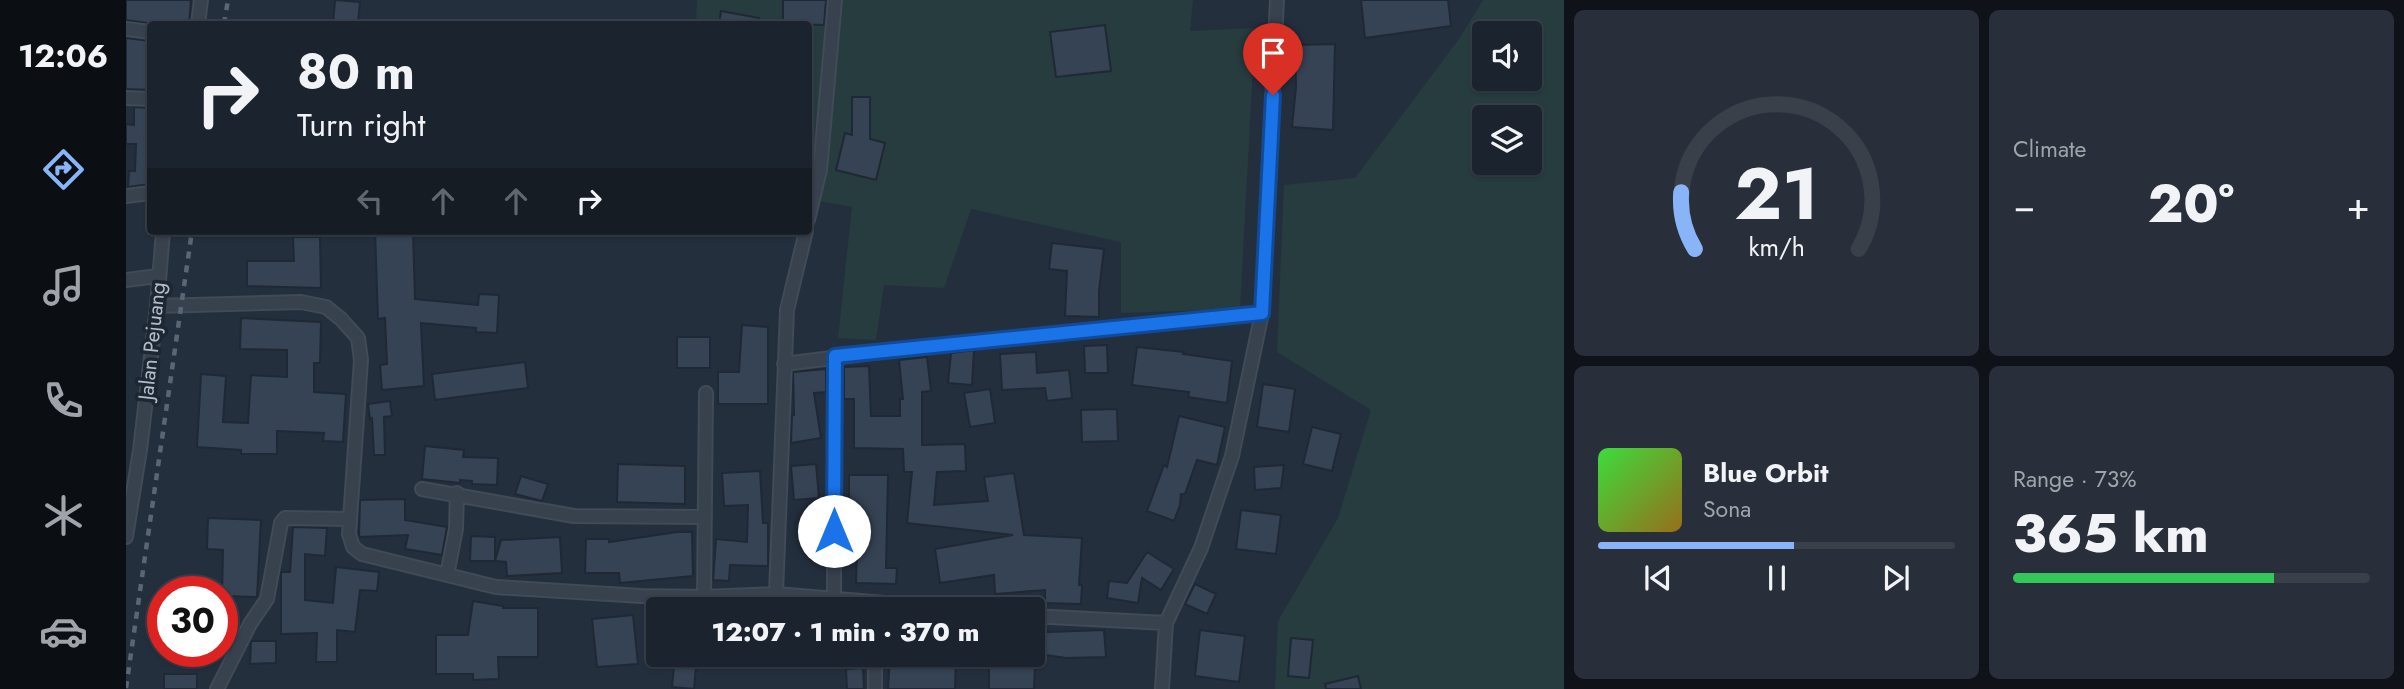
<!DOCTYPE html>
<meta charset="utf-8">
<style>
:root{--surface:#1b232e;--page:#282f3a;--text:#f1f3f6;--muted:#a0a4aa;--line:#39404a;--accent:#8ab4f8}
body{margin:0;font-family:Jost,sans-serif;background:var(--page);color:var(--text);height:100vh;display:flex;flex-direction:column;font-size:26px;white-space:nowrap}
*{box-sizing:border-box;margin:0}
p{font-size:23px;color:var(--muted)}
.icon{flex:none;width:38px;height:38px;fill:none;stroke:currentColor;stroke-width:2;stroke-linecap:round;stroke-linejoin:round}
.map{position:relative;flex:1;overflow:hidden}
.details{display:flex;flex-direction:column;gap:10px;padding:10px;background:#0f1319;width:840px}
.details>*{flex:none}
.top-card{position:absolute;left:21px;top:21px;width:665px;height:214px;border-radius:7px;box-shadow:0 2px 5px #0004,0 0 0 2px var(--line);background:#1b232e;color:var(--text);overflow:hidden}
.buttons{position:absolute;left:1346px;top:21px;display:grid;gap:14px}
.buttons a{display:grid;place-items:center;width:70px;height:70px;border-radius:7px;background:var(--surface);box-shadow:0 2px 5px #0004,0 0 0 2px var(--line);font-size:35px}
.speed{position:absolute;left:21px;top:576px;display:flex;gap:14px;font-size:35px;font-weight:700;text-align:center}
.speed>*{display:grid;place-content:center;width:91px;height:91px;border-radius:50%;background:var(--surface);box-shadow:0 2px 5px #0004,0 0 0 2px var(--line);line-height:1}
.speed .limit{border:10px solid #d22;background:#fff;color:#111}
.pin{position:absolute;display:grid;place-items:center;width:60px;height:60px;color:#fff;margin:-72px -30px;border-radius:50% 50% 50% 0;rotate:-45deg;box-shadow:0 0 7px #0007}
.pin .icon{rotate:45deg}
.me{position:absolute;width:77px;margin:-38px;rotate:0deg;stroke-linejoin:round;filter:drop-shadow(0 0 5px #0008)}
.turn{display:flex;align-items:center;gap:24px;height:147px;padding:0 35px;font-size:32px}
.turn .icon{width:91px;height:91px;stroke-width:2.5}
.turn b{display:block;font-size:49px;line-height:60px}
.lanes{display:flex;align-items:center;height:66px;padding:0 35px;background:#0003;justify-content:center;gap:35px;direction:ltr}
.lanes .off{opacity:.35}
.big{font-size:52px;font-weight:800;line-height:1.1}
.details .tile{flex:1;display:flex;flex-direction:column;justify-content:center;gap:10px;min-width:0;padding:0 24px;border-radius:10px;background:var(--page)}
.details .dial{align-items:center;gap:0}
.dial svg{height:182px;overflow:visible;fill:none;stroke:var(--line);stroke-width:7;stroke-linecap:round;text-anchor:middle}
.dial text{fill:var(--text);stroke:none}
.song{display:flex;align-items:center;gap:21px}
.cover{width:84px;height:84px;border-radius:10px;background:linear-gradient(135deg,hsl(120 70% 55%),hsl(40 70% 35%))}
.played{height:7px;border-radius:4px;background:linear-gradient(90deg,var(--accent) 55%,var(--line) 55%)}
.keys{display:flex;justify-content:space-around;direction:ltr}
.heat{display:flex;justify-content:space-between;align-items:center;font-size:38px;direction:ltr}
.charge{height:10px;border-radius:5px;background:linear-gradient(90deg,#34c759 73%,var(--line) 0)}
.details .tiles{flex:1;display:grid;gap:10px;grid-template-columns:repeat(2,1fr)}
.trip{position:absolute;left:520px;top:597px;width:399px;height:70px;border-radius:7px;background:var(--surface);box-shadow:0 2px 5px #0004,0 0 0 2px var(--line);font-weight:800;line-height:70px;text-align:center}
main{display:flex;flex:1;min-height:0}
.tabs{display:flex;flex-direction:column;width:126px;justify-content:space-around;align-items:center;background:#0b0e12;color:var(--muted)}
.tabs .icon{width:49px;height:49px}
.tabs .active{color:var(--accent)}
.tabs b{font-size:32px;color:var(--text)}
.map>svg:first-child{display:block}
.green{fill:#263c3f;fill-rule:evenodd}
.building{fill:#364354;stroke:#1f2835;stroke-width:2}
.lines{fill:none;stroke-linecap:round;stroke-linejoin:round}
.minor-casing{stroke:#414a57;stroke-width:16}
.minor{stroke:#38414e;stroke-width:12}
.rail{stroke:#5a6575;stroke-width:4.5;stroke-dasharray:7 7;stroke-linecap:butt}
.route-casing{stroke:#114b97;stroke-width:18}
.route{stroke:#1a73e8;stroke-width:12}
.labels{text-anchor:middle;stroke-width:7;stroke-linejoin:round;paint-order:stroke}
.street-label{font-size:21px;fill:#b4bcc9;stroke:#1d2633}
</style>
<main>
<nav class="tabs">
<b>12:06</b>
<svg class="icon active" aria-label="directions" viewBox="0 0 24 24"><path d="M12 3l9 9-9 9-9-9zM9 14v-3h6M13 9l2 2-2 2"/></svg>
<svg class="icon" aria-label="music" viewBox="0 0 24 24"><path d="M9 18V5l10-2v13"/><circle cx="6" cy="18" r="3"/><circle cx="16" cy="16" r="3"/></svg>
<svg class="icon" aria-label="phone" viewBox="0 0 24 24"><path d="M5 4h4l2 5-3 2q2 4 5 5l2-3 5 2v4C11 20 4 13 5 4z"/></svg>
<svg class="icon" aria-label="climate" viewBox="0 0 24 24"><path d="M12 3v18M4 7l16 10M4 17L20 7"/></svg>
<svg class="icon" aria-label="car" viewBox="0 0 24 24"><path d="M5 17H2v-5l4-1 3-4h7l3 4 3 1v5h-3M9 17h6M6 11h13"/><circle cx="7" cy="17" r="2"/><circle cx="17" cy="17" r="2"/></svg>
</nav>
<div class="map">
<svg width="1438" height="689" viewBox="0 0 1438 689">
<rect width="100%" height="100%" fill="#242f3e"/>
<!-- green -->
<path class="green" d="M571,0H1067L1064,31L1129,28L1114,309L995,313V242L845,209L818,288L758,285L750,340L712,338L726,207L683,199L682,24H570Z
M1357,0H1438V689H1149L1152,621L1212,518L1245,410L1151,352L1158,185L1229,178L1333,39ZM1358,33H1404V79H1358ZM1358,117H1404V163H1358Z"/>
<!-- building -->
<path class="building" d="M0,0H65L63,24H28L0,20Z
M209,0L234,2L232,24H207Z
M657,0H700L698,25L657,24Z
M1235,0H1322L1325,26L1239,38Z
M595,11L633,18V24H593Z
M979,25L985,71L930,77L924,32Z
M0,38L24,41V90L0,89Z
M1209,44L1207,130L1166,127L1170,87L1169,45Z
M726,97H744V139L759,143L750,180L710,170L719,133L726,135Z
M8,107L24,108V184L2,187L3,171H9L10,144H0V124L8,125Z
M249,231H287L289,299L352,305L353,294L373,295L371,333L350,332V328L295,323L298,386L256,390L254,365L261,364L259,318L252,319Z
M167,237H194L195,288L121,286V261H168Z
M926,243L978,249L973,291V317L939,316L941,271L923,269Z
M115,318L195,322L194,363H188V392L220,394L217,442L197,441L198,433L151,431V454H115V450L71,447L75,374L100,376L97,422L122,423L125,375L161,377V350L114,349Z
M616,325L642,327V404H592V372H613Z
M551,337H584V368H551Z
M981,345L982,373H959L958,346Z
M1011,347L1058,352L1057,354L1106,361L1101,403L1062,397L1063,392L1006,385Z
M848,350L846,385L822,383L825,353Z
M910,352L911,373L943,370L946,398L921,401L919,388L876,390L874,354Z
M801,357L805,391L796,392V445L839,444L840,471L811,472L808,505L862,501L858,477L888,473L898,535L956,538L953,585H956L955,604L919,603V590L869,594L868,575L814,583L809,549L887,535L781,523L786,472H778L777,449L728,448V399H718V367L743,366L745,416H774V399H777L773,360Z
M399,362L402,388L309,400L306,374Z
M700,369V392L688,393L695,438L665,443L666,415H668L667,372Z
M1137,384L1169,389L1163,432L1131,427Z
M864,389L869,423L844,427L838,393Z
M264,401L266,416L258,417L259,455H248L246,418L244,419L242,404Z
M991,409L992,441L956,442L955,410Z
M1053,416L1099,427L1091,465L1071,460L1059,494H1055L1054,505L1048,521L1021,511L1038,465L1041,467Z
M1186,427L1215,434L1206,471L1177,464Z
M299,446L338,450L337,457L372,458L371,485L346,484V481L334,480V483L296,479Z
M492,464L559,466V504L491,502Z
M690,464L693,498L668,500L665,466Z
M1158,465L1155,488L1129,490L1128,467Z
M634,471L637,523H642V566L604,565L603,581L587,580L590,539L621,542L622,505L598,506L596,473Z
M723,475H762L760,568H771L770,584L730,583L732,519H723Z
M395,476L422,484L416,501L389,494Z
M279,499V520L321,527L316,555L279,549L282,535L233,537L234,500Z
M1115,510L1155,515L1150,554L1110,549Z
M82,518L135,520L131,597L96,596L97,550L81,549Z
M167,527L201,528L199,556L179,554V600L207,603L210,567L253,572L251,591L234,590L229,632L211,630V662H190L191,633L155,634V572H164Z
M551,532H566L567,576L494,583L493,573H459L460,539H483V542Z
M345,536L369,537V561H344Z
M434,537L436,573L381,576L380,562L369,561L375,540Z
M1021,552L1048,569L1035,590L1016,578L1012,603L981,598L983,581L1001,583Z
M1069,584L1090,594L1081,614L1059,604Z
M347,601L377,606V608H412V657H372L373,679L347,680V674H310V635H342Z
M507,615L512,664L471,667L466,619Z
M906,628L922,630V632L978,630L980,657L940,658L906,653Z
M1074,630L1119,636L1113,682L1069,676Z
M1165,638L1187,640L1183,678L1162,676Z
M125,641H150V663L124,664Z
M549,654L571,655L568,689L546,687Z
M764,654H830L829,689H762Z
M863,666L909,667L908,689H863Z
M737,668L738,689H721L720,669Z
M38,674H71V689H38Z
M1232,676L1235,689H1200L1199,684Z"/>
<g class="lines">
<!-- minor casing -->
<g class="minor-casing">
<path id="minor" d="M72,24L75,0
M0,29L24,32
M0,98L24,99
M0,196L24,193
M682,220L694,170L709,0
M0,280L32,276
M31,306L175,302L200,307L215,319L232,338L235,360L223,534L227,547L236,554L370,587L515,596L578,597L650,594L831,609
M658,364L794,347L1136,313
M296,489L448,516L579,517
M0,537L14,450L31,306L37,231
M321,575L330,529L331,493
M650,594L661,310L680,231
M578,597L580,393
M708,597L709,356
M906,616L1040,623L1036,689
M1040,623L1075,548L1106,456L1136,313L1151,0
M91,689L124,624L141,599L155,523L159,518L224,519
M749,689V654"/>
</g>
<!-- minor -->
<use href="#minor" class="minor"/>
<!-- rail -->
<path class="rail" d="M98,24L102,0
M0,688L66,231"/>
</g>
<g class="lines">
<!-- route casing -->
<g class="route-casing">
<path id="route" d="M708,531L709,356L1136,313L1147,95"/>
</g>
<!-- route -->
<use href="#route" class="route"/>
</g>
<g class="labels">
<!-- street labels -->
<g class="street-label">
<text transform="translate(26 341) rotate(-84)" y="7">Jalan Pejuang</text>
</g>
</g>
</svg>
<div class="buttons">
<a><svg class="icon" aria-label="sound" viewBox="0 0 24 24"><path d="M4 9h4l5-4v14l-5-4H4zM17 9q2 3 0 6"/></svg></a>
<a><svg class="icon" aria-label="layers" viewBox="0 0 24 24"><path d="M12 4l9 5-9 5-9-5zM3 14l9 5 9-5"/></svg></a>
</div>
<div class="speed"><div class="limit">30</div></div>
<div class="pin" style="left:1147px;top:95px;background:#d93025"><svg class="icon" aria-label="arrive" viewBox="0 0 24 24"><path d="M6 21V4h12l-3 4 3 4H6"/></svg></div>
<svg class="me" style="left:708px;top:531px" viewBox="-20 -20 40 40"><circle r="19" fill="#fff"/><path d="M0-13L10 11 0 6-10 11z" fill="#1a73e8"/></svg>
<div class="trip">12:07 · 1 min · 370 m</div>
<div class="top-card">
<div class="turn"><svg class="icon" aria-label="right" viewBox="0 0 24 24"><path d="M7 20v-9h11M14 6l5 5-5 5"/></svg><div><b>80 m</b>Turn right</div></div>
<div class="lanes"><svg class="icon off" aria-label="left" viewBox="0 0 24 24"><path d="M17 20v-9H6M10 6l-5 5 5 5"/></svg><svg class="icon off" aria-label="ahead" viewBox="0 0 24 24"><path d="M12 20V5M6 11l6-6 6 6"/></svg><svg class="icon off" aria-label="ahead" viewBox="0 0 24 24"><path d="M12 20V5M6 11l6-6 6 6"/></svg><svg class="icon" aria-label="right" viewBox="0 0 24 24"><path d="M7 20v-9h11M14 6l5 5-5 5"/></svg></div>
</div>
</div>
<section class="details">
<div class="tiles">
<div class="tile dial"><svg viewBox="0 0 100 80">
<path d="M14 69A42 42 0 1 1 86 69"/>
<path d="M14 69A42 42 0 0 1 8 44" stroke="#8ab4f8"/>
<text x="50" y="56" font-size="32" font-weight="700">21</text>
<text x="50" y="72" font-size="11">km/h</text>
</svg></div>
<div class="tile"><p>Climate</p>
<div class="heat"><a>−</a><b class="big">20°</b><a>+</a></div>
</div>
<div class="tile">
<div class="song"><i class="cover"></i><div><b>Blue Orbit</b><p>Sona</p></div></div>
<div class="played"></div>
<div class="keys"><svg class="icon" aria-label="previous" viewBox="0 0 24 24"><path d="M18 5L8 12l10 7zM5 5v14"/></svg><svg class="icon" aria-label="pause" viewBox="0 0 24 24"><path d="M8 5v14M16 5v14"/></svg><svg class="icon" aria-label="next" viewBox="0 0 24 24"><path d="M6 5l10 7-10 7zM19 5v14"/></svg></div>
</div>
<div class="tile"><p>Range · 73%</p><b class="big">365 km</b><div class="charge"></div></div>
</div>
</section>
</main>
